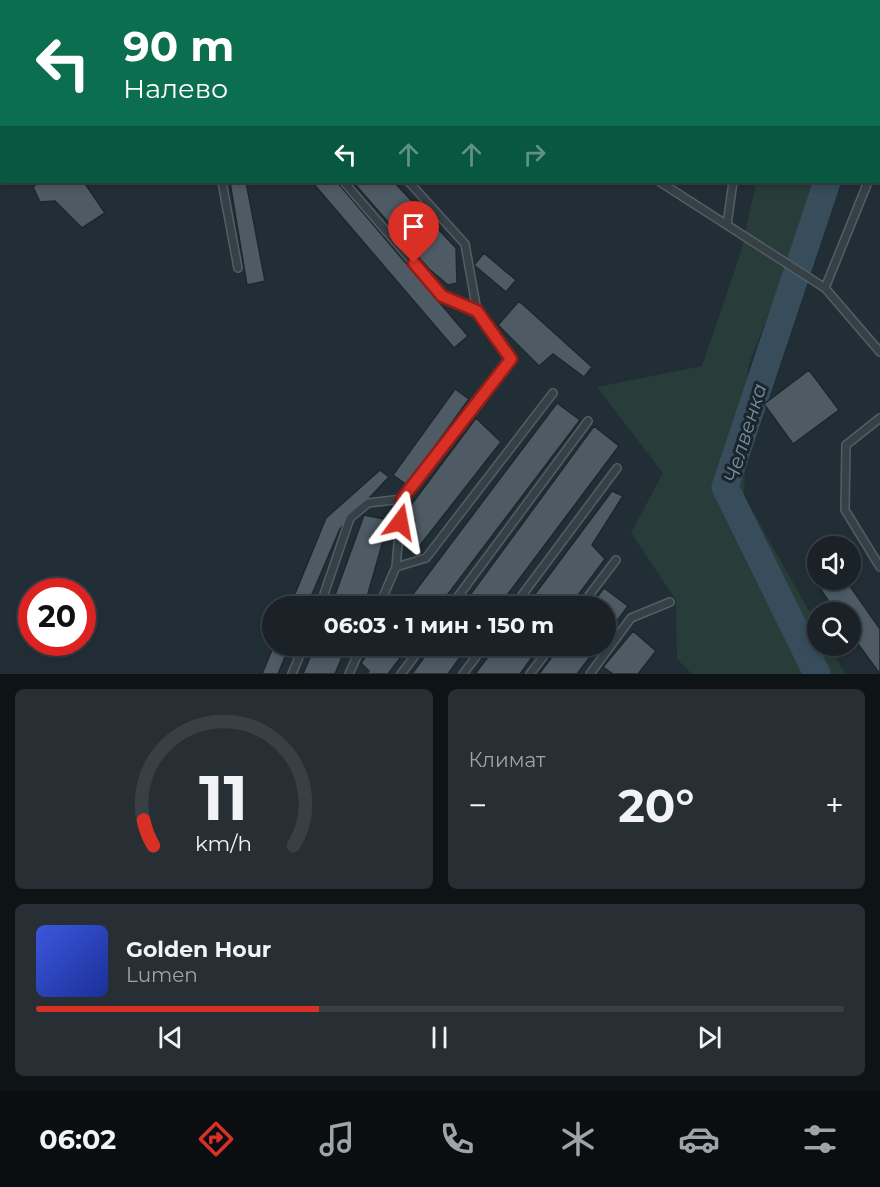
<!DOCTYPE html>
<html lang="ru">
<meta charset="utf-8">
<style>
:root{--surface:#1a2228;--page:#272f34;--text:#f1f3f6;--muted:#9fa4a8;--line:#383f45;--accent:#d93025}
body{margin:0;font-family:Montserrat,sans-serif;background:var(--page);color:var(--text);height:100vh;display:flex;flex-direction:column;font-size:22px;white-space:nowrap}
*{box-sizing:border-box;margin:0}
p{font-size:20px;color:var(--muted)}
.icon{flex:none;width:33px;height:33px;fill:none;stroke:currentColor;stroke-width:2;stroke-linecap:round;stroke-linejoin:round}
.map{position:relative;height:674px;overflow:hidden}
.details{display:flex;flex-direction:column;gap:15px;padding:15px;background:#0e1316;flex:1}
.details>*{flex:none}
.top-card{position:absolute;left:0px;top:0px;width:880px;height:183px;box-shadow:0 3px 9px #0003,0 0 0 2px var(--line);background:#0b6e4f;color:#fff;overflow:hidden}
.tools{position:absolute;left:807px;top:536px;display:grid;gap:12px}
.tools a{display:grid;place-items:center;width:54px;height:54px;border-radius:50%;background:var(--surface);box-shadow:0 3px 9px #0003,0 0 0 2px var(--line);font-size:30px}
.speed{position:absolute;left:18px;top:578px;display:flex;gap:12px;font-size:30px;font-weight:700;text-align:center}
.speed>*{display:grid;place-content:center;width:78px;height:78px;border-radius:50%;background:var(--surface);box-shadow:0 3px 9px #0003,0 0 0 2px var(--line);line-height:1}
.speed .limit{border:9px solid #d22;background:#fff;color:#111}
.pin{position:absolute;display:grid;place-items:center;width:51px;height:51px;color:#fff;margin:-62px -26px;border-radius:50% 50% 50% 0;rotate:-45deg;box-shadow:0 0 6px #0007}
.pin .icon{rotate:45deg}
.me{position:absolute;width:66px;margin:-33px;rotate:13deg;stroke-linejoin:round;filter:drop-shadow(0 0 4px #0008)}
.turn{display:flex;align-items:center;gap:21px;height:126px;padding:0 24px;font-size:27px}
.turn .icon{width:78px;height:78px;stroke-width:2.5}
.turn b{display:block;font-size:42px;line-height:51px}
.lanes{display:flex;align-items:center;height:57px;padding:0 24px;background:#0003;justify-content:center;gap:30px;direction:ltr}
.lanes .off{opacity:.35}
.big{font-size:45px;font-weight:700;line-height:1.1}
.details .card{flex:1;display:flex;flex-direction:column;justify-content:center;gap:9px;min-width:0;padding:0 21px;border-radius:9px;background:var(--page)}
.details .dial{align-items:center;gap:0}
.dial svg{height:156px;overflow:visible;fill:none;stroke:var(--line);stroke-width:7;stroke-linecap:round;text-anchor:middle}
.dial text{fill:var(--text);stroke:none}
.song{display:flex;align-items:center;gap:18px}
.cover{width:72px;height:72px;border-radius:9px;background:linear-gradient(135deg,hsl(230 70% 55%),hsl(230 70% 35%))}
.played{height:6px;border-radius:3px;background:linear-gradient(90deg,var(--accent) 35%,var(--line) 35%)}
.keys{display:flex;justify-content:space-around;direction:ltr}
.heat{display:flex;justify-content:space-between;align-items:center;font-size:33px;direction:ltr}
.details .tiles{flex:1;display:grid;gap:15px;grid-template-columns:1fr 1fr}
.card:last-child{grid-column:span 2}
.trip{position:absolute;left:262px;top:596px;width:354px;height:60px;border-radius:30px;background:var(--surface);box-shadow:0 3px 9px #0003,0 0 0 2px var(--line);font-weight:700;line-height:60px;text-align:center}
.menu{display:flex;height:96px;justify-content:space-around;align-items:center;background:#0a0e10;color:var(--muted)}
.menu .icon{width:42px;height:42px}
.menu .selected{color:var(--accent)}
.menu b{font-size:27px;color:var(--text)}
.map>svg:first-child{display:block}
.green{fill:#283c39}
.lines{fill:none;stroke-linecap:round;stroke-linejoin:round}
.river{stroke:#374d5b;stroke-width:27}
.building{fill:#4e5b65;stroke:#1d272d;stroke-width:1.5}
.service-casing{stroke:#535e64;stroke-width:10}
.service{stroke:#364047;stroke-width:7}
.route-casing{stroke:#8d1f18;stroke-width:15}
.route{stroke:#d93025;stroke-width:10}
.labels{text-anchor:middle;stroke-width:6;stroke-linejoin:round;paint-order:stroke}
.water-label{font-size:20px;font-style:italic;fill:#7391a4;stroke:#1b252b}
</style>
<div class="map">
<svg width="880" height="674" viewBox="0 0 880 674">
<rect width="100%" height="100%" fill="#222e36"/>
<!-- green -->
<path class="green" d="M756,182H819L748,367L744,496L817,625L818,645H829L845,674H692L677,659L676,600L631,533L663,473L597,387L702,366L741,252Z"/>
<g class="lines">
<!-- river -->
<path class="river" d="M879,26L880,23
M817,674L725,487L827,182"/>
</g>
<!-- building -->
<path class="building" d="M385,0H554L557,2H385Z
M40,182H84L105,213L82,228L55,201L40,202L33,187Z
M230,182H246L265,281L247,285Z
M312,182H337L468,336L454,348Z
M353,182H394L456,248L457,283L448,285L429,269Z
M484,253L516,280L506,292L474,265Z
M519,301L592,367L584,377L553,354L539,366L498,325Z
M809,370L839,410L793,444L764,404Z
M455,389L469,399L407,485L393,475Z
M557,403L580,420L439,606H404Z
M476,418L501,442L418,548L406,540L415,521L408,509Z
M594,426L619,446L499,606H462Z
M380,470L389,477L340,529L307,606H290L326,518Z
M612,491L623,496L592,545L605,559L570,606H526Z
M364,515L389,520L365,604L331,606Z
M818,579H845L880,629V674L850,633V612H836L815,581Z
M604,588L628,606L606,636V606H590Z
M633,631L656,651L638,674H613L603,667Z
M274,645H290L278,674H262Z
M315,645H347L335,674H303Z
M374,645H410L388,674H367L369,671L361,663Z
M433,645H469L448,674H412Z
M497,645H541L520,674H475Z
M561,645H599L577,674H539Z"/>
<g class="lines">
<!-- service casing -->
<g class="service-casing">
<path id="service" d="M99,0V2
M146,0V2
M297,0L299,2
M716,0L717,2
M31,2L32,0
M0,45L2,43
M0,118L2,117
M879,154L880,153
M222,182L238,268
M344,182L442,296L477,311L511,359L402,499L396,567L379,606
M409,182L465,244L477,311
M660,182L825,288
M868,182L825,288L880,352
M727,225L733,182
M880,418L846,445L845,510L880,567
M396,567L426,558L553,393
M320,606L350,518L368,503L402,499
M451,606L588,421
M514,606L617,468
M581,606L616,560
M292,674L304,645
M349,674L362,645
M401,674L423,645
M463,674L485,645
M530,674L552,645
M590,674L631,618L670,602"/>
</g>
<!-- service -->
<use href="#service" class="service"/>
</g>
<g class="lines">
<!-- route casing -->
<g class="route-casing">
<path id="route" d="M400,522L402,499L511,359L477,311L442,296L414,263"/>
</g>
<!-- route -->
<use href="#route" class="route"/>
</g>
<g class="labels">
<!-- water labels -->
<g class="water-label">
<text transform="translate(745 433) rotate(-73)" y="7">Челвенка</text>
</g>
</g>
</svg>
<div class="tools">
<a><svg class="icon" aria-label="sound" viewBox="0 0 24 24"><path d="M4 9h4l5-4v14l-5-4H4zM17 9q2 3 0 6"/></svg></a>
<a><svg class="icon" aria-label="search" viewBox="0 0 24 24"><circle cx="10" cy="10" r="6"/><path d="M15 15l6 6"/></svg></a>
</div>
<div class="speed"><div class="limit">20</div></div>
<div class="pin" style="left:414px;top:263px;background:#d93025"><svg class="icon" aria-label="arrive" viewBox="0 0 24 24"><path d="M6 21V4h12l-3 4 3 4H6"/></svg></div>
<svg class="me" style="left:400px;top:522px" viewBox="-20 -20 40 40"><path d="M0-17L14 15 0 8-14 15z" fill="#d93025" stroke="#fff" stroke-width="4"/></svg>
<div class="trip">06:03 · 1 мин · 150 m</div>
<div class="top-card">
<div class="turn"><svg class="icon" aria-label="left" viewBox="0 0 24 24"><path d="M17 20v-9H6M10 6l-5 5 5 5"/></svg><div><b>90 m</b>Налево</div></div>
<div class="lanes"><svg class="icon" aria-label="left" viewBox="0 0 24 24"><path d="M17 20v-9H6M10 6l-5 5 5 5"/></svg><svg class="icon off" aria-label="ahead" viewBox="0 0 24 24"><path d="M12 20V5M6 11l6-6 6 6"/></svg><svg class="icon off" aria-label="ahead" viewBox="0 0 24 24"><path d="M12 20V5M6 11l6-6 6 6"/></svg><svg class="icon off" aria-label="right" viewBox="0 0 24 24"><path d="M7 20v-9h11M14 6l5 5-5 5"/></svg></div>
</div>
</div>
<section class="details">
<div class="tiles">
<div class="card dial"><svg viewBox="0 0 100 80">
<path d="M14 69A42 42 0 1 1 86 69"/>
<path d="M14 69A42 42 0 0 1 9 56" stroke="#d93025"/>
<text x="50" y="56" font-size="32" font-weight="700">11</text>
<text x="50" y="72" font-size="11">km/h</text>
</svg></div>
<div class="card"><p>Климат</p>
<div class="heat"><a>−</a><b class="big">20°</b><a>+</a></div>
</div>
<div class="card">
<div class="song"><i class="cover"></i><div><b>Golden Hour</b><p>Lumen</p></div></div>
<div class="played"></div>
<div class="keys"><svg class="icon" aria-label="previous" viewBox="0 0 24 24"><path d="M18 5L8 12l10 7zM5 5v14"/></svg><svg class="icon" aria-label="pause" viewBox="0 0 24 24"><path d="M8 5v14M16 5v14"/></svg><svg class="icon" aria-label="next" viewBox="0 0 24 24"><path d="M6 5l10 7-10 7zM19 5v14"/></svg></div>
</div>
</div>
</section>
<nav class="menu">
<b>06:02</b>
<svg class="icon selected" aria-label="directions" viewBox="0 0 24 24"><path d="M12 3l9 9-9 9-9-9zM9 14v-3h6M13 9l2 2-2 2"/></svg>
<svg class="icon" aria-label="music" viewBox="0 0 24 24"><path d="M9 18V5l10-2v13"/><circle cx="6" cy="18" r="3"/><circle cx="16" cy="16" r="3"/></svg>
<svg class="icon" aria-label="phone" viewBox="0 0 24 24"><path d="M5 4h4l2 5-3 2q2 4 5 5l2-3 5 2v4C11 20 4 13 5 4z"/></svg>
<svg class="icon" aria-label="climate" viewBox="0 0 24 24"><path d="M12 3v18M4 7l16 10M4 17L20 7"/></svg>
<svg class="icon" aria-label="car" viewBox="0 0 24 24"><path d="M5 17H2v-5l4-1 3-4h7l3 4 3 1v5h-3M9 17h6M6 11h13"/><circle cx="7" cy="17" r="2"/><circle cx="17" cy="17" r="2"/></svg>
<svg class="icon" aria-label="filters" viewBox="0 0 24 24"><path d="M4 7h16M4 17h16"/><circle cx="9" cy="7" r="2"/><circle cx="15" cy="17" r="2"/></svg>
</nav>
